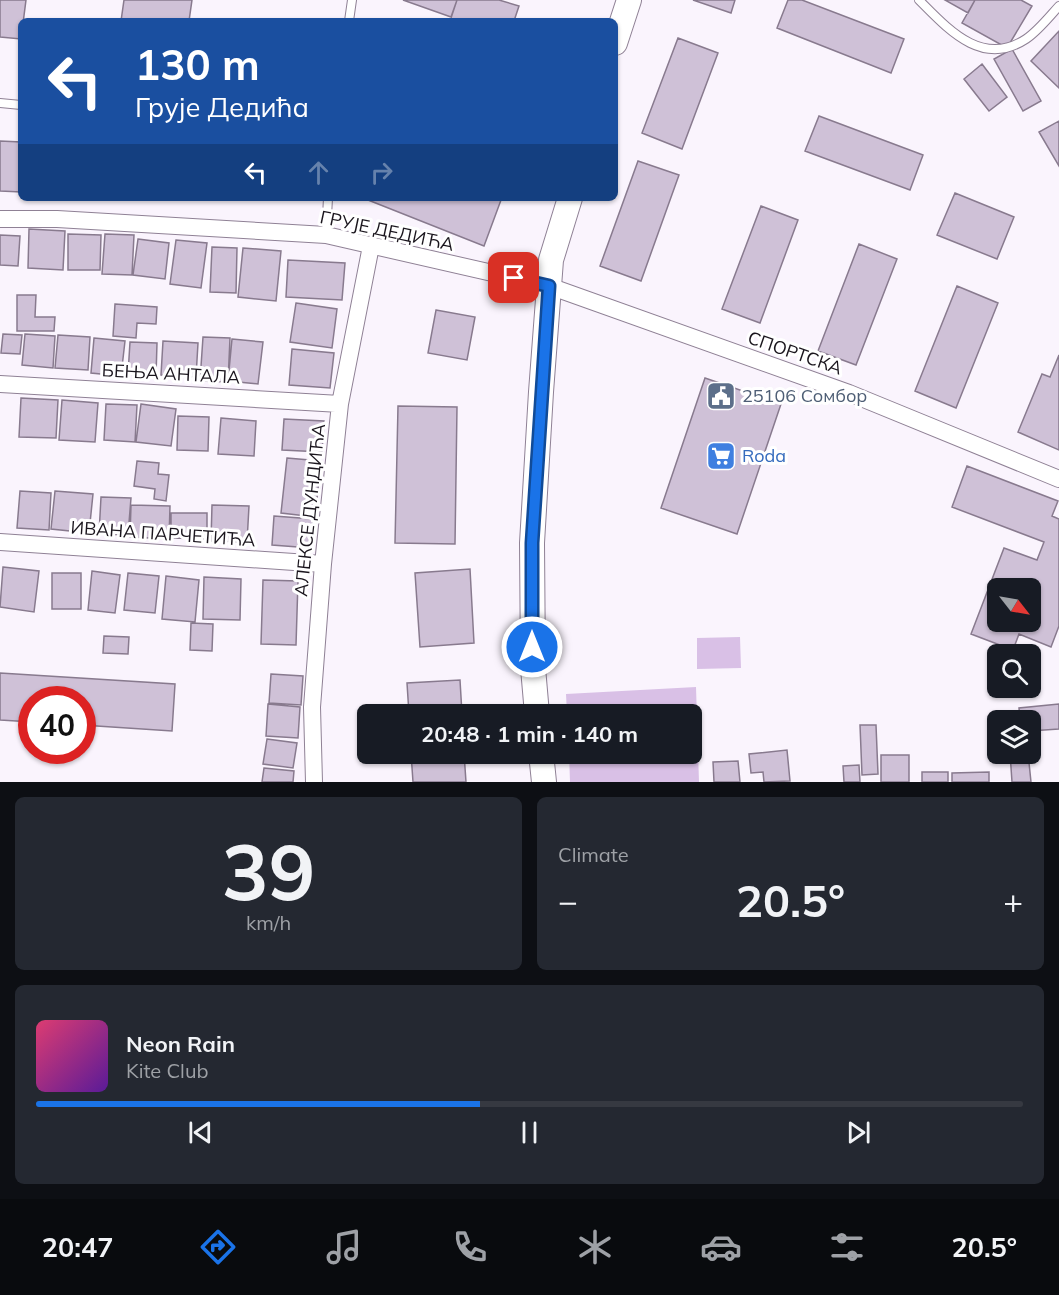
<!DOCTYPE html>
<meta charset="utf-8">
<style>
:root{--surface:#171b24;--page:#242831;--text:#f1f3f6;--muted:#9ea1a6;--line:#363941;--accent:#1a73e8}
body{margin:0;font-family:Mulish,sans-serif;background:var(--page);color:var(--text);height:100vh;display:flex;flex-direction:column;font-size:22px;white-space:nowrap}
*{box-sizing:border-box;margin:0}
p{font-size:20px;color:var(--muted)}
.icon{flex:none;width:33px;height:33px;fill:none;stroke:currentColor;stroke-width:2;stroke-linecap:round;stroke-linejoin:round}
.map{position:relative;height:782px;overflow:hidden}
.panel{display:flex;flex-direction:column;gap:15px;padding:15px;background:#0d0f14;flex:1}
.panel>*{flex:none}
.hud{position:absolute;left:18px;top:18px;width:600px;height:183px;border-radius:9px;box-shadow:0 2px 4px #0004;background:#1a4fa0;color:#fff;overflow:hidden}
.needle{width:39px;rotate:121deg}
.buttons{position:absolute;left:987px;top:578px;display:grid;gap:12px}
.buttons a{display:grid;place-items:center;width:54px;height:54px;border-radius:9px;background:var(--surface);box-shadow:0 2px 4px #0004;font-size:30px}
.speed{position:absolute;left:18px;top:686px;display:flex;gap:12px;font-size:30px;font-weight:700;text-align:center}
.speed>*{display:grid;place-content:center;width:78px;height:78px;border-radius:50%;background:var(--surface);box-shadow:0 2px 4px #0004;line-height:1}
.speed .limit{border:9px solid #d22;background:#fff;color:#111}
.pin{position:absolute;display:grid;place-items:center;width:51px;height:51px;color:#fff;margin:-26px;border-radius:12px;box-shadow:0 3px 9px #0006}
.me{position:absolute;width:66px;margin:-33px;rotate:0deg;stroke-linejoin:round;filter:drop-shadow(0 0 4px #0008)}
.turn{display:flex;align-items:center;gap:21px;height:126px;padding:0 18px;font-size:27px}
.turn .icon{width:78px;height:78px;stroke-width:2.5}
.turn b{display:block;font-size:42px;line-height:51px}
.lanes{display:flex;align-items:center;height:57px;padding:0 18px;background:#0003;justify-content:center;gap:30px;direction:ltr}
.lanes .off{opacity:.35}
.big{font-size:45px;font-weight:700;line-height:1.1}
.panel .tile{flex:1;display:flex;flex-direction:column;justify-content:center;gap:9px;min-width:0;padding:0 21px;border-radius:9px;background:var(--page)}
.panel .dial{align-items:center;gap:0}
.dial b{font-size:78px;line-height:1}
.song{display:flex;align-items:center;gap:18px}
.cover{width:72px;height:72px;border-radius:9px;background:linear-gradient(135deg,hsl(340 70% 55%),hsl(270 70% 35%))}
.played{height:6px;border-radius:3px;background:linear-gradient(90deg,var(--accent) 45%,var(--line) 45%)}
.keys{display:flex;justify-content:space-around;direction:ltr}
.heat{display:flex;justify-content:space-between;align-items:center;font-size:33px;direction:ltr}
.panel .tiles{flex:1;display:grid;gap:15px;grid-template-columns:1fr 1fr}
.tile:last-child{grid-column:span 2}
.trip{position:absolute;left:357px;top:704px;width:345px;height:60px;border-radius:9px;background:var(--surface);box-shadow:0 2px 4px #0004;font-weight:700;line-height:60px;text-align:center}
.tab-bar{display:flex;height:96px;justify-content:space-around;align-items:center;background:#090b0e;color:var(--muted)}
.tab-bar .icon{width:42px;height:42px}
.tab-bar .selected{color:var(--accent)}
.tab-bar b{font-size:27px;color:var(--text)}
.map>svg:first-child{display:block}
.green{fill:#d9c0e6}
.building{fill:#cfc1d7;stroke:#887a8e;stroke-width:1.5;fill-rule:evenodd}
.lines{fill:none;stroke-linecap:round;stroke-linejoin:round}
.lane-casing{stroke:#8f8195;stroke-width:10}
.street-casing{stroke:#8f8195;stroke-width:18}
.secondary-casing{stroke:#8f8195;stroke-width:26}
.lane{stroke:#fff;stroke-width:8}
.street{stroke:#fff;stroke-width:16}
.secondary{stroke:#fff;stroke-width:24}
.route-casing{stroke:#114b97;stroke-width:15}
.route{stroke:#1a73e8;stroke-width:10}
.labels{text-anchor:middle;stroke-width:6;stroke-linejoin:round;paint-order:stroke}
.street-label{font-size:18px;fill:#1a151d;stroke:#fff}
.service-label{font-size:18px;fill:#4e5e75;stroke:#fff;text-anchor:start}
.shop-label{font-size:18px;fill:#366cbe;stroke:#fff;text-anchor:start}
</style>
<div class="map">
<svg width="1059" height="782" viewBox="0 0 1059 782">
<rect width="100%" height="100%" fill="#faf4fd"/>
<!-- green -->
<path class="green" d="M740,637L741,668L697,669V638Z
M696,687L699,782H570L569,753H692V714H567L566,694Z"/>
<!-- building -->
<path class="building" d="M0,0H26L21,39L0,37Z
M124,0H192L189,21H121Z
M403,0H457L451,17Z
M457,0H499L519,6L514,21H450Z
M693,0H735L731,13Z
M788,0H802L904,39L891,73L777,28Z
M945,0H975L968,13Z
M975,0H1021L1032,6L1007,48L962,23Z
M1059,31V88L1031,61Z
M678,38L718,53L682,149L642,133Z
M1012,49L1041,101L1023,111L994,59Z
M982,64L1007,97L989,111L964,79Z
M819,116L923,155L910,190L805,151Z
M1059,121V166L1039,132Z
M0,141L21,142V192L0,191Z
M638,161L679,175L641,281L600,266Z
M955,193L1014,217L997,259L937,235Z
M363,198H495L501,200L484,246Z
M761,206L798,220L760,323L722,309Z
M29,229L65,231L63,270L28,268Z
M68,234L101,235L100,270H68Z
M105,234L134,235L132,275L102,274Z
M0,235L20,236L18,266L0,265Z
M138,239L169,243L165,279L133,275Z
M176,240L207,243L201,288L170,284Z
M859,244L897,259L856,365L818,351Z
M212,247L237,248L236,293L210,292Z
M243,248L281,251L276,301L238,297Z
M288,260L345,263L342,300L286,297Z
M957,286L998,303L956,408L915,391Z
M17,295H36L35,317H55L54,331H17Z
M296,303L337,309L332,348L290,342Z
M115,304L157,307L156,324L137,323L136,338L113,336Z
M436,310L475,317L467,360L428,353Z
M3,334L22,335L20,354L1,353Z
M25,334L55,336L53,368L22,365Z
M58,335L90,337L88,370L55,368Z
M203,337L230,338L228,382L200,381Z
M94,338L125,341L121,376L91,373Z
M232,339L263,342L258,384L228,381Z
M163,341L198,343L196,377L161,375Z
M130,342L157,343L156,376L128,374Z
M292,349L334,353L330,388L289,385Z
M1059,355V450L1018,432L1042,374L1050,377Z
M705,378L781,404L737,534L661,508Z
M21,398L58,400L56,438L19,437Z
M62,400L98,403L95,442L59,440Z
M106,404L137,405L135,442L104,440Z
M141,404L176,409L171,446L136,442Z
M398,406L457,407L455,544L395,543Z
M178,416L209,417L208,451L177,450Z
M221,418L256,421L254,456L218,454Z
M284,419L324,421L322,452L282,450Z
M287,458L321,461L315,517L281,513Z
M137,461L159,463L158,474L169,475L166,501L154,499L155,489L134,486Z
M967,466L1058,501L1052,516L1059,519V626L1051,647L1019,634L1013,650L971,634L1004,548L1037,560L1044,542L952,507ZM998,588H1030V621H998Z
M20,491L51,493L49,530L17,528Z
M55,491L93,494L89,533L51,529Z
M101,497L131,498L128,535L99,534Z
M131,505L170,506L169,539L130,537Z
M212,505L249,506L247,542L211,541Z
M171,513H207V539L171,538Z
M274,516L313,519L311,548L272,545Z
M3,567L39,571L34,612L0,607Z
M470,569L474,643L420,647L415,573Z
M92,571L120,575L115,613L88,610Z
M52,573H81V609H52Z
M128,573L159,576L155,613L124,610Z
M166,576L199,580L195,622L162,619Z
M204,577L241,579L240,620L203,619Z
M263,580L298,581L296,645L261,644Z
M191,623L213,624L212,651L190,650Z
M104,636L129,637L128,654L103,653Z
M0,673L175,684L172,731L82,725V699H32V722L0,720Z
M271,674L303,676L301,705L269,703Z
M460,680L462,714H409L407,683Z
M268,704L300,707L298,738L266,736Z
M1059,704V729L1030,731V720H1020L1019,708Z
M860,725H876L878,774L862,775Z
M267,739L297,743L293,768L263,764Z
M787,750L790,781L764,782L763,772L751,773L749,754Z
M411,753H464L466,782H413Z
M1010,753H1028L1031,782H1012Z
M881,755H909V782H881Z
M738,761L740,782H714L713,762Z
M859,765L860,782H844L843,766Z
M264,768L294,771L293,782H262Z
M922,772H948V782H922Z
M989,772V782H952V773Z"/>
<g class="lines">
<!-- lane casing -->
<g class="lane-casing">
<path id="lane" d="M919,0C948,29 982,68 1026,39C1038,31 1049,17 1059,6
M349,21L352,0
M0,103L21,105
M326,235L328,198"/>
</g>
<!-- street casing -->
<g class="street-casing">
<path id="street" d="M0,219H57L326,235L549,286L849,393L1059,479
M0,384L340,404
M0,542L323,564
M314,782L312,707L323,564L340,404L371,246"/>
</g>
<!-- secondary casing -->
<g class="secondary-casing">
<path id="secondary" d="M615,43L629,0
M537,714L533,668L532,543L541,392L551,260L570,198
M541,753L544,782"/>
</g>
<!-- lane -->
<use href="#lane" class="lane"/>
<!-- street -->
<use href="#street" class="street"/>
<!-- secondary -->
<use href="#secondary" class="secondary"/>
</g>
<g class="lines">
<!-- route casing -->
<g class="route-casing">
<path id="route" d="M514,278L549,286L532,543V647"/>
</g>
<!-- route -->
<use href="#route" class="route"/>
</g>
<!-- icons -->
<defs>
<g id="civic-square" transform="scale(1.5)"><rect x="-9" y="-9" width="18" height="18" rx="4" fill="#5c6f8a" stroke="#fff"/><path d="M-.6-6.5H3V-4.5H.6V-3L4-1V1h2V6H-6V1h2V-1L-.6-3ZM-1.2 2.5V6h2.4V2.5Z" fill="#fff"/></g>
<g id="supermarket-square" transform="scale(1.5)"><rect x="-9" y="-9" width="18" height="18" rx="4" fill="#3f7fe0" stroke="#fff"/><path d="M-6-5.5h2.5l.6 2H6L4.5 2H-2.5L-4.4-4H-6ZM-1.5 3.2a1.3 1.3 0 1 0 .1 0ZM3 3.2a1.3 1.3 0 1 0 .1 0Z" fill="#fff"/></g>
</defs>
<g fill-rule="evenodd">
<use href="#civic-square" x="721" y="396"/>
<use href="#supermarket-square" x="721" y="456"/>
</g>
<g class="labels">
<!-- street labels -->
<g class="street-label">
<text transform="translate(387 231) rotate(12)" y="6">ГРУЈЕ ДЕДИЋА</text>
<text transform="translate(795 353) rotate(19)" y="6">СПОРТСКА</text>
<text transform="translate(171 374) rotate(3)" y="6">БЕЊА АНТАЛА</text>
<text transform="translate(310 510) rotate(-84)" y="6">АЛЕКСЕ ДУНДИЋА</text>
<text transform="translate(163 534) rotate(4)" y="6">ИВАНА ПАРЧЕТИЋА</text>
</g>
<!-- service labels -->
<g class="service-label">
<text x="742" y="402">25106 Сомбор</text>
</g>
<!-- shop labels -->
<g class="shop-label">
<text x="742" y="462">Roda</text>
</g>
</g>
</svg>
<div class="buttons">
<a><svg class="needle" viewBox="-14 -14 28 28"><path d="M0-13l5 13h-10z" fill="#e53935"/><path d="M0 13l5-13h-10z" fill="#9ea1a6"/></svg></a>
<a><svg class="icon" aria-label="search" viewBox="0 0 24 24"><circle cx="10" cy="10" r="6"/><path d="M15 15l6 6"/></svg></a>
<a><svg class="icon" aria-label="layers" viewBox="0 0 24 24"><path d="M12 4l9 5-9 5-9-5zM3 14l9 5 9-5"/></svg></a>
</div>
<div class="speed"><div class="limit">40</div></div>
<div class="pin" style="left:514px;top:278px;background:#d93025"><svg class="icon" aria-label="arrive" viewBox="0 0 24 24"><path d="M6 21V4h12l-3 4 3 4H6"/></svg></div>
<svg class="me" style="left:532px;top:647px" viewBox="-20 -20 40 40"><circle r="17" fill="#1a73e8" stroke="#fff" stroke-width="3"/><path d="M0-11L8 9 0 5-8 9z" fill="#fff"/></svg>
<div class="trip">20:48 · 1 min · 140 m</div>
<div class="hud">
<div class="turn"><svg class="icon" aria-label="left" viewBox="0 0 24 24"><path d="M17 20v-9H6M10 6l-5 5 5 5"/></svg><div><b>130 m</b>Грује Дедића</div></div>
<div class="lanes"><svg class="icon" aria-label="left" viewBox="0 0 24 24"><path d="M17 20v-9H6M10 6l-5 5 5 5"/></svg><svg class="icon off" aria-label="ahead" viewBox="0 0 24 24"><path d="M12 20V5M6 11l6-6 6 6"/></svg><svg class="icon off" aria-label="right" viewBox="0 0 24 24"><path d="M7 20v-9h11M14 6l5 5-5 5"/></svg></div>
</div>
</div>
<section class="panel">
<div class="tiles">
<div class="tile dial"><b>39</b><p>km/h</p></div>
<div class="tile"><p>Climate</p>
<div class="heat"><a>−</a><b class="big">20.5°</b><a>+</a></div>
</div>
<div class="tile">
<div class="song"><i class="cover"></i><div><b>Neon Rain</b><p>Kite Club</p></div></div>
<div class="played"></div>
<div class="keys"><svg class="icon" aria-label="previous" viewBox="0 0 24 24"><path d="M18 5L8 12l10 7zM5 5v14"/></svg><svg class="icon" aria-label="pause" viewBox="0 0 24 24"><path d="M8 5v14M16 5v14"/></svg><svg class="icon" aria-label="next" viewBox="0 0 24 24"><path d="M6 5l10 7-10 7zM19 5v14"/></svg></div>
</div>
</div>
</section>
<nav class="tab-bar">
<b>20:47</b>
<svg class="icon selected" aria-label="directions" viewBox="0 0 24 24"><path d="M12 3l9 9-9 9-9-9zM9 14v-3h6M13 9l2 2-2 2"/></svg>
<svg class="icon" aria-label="music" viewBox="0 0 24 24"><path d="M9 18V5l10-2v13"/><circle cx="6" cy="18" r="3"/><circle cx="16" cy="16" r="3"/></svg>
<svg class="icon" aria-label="phone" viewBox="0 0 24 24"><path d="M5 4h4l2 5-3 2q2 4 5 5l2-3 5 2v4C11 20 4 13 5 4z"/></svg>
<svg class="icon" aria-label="climate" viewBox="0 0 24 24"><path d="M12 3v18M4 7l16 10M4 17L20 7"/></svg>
<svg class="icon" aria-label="car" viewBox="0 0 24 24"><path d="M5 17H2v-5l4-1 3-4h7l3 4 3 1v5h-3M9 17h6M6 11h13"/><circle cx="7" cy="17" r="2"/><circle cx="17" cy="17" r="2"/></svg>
<svg class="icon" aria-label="filters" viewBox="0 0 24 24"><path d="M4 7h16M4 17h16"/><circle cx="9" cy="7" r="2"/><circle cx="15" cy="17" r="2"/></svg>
<b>20.5°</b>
</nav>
